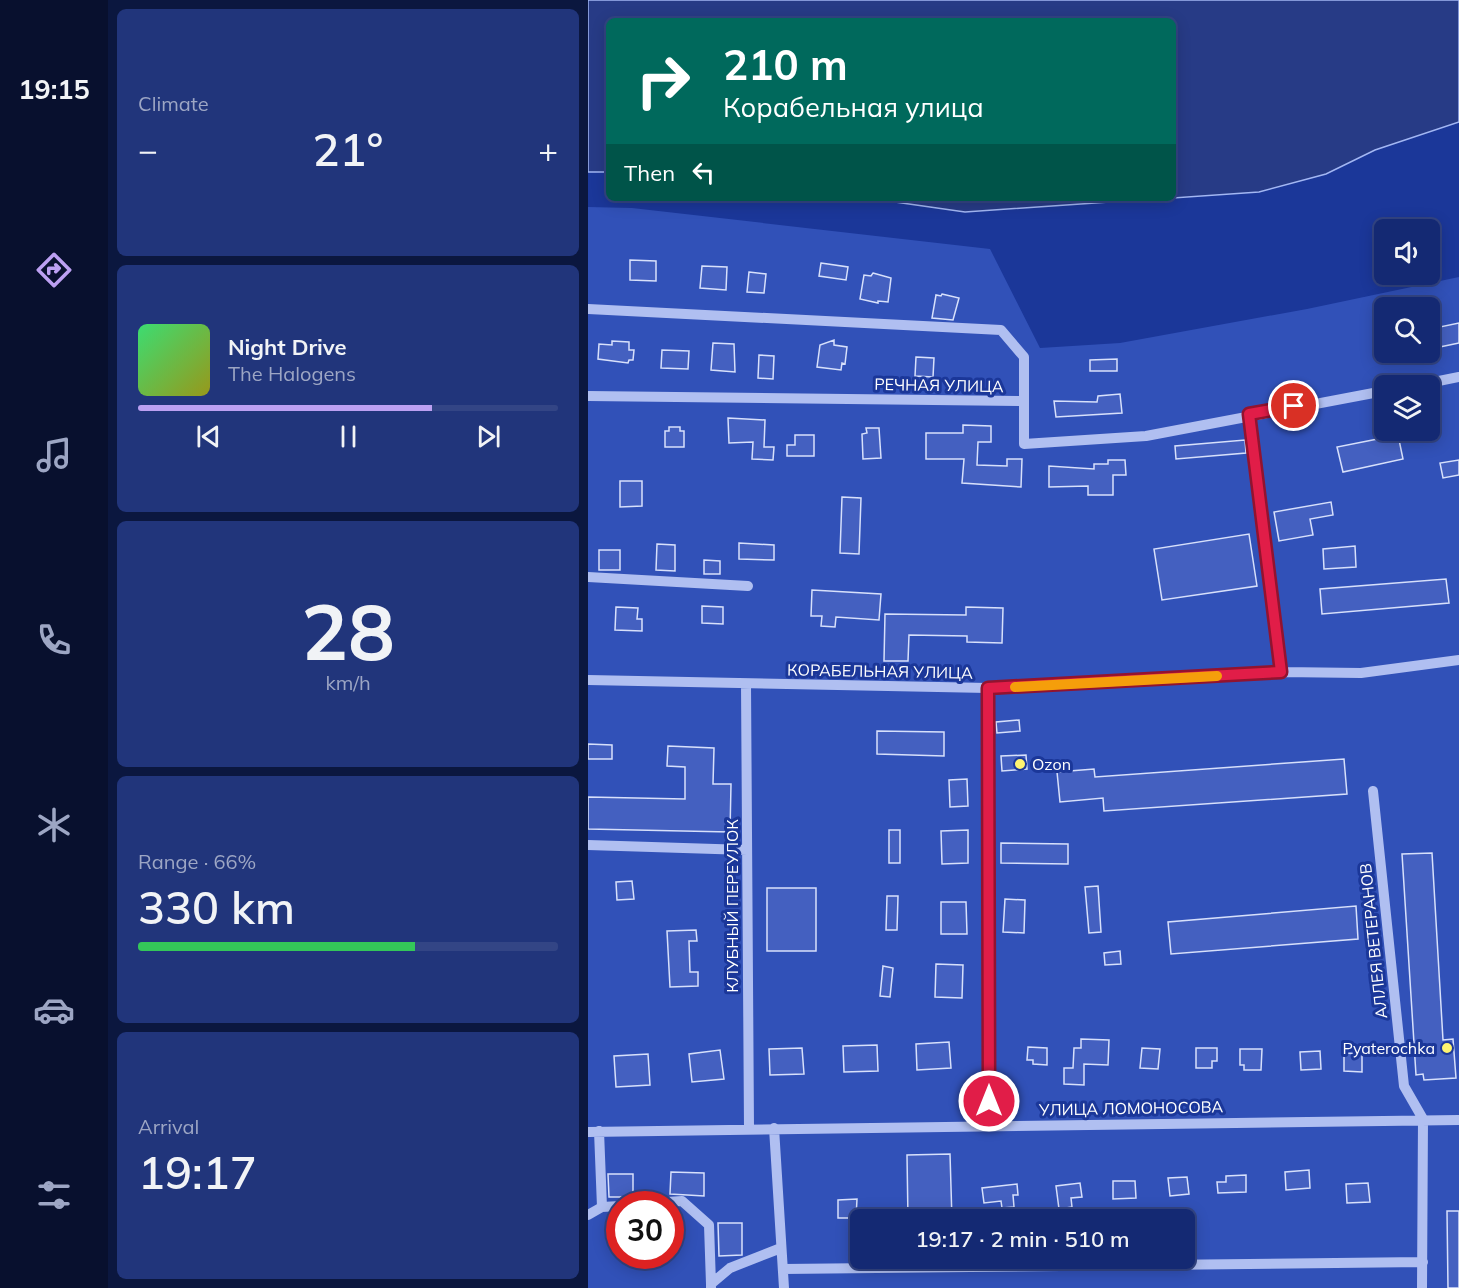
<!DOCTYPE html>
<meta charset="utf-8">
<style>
:root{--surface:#142973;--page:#21357b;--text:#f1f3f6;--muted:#9da6c4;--line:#334585;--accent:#bca0f2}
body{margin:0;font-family:Mulish,sans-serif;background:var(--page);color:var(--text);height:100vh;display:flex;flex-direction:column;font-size:22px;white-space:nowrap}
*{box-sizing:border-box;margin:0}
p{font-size:20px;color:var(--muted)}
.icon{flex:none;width:33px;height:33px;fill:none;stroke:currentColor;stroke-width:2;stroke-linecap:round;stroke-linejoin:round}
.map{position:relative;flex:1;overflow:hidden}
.sheet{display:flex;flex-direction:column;gap:9px;padding:9px;background:#0b173f;width:480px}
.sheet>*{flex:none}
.guide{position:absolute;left:18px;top:18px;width:570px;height:183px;border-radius:9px;box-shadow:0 3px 15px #0003,0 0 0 2px var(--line);background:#00695c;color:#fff;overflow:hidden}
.buttons{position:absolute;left:786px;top:219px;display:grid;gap:12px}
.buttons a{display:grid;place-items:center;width:66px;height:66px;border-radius:9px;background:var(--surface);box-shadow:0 3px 15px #0003,0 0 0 2px var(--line);font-size:30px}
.speed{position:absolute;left:18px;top:1191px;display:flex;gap:12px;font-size:30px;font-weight:700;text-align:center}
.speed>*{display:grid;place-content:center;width:78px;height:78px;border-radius:50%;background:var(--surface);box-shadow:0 3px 15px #0003,0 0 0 2px var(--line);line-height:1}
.speed .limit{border:9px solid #d22;background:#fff;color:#111}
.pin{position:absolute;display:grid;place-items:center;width:51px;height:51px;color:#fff;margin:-26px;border:3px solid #fff;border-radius:50%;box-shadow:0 2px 6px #0007}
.me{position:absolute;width:66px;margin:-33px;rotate:0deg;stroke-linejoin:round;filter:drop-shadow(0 0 4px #0008)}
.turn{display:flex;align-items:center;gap:21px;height:126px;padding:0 18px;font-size:27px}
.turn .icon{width:78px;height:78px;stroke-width:2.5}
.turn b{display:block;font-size:42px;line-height:51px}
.then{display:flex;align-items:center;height:57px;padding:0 18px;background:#0003;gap:12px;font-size:22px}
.big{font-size:45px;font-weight:600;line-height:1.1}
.sheet .card{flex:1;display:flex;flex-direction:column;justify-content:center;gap:9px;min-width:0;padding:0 21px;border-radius:9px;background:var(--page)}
.sheet .dial{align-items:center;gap:0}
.dial b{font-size:78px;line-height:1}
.song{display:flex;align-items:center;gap:18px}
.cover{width:72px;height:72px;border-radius:9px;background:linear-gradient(135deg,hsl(140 70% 55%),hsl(60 70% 35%))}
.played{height:6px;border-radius:3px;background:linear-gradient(90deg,var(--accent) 70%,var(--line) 70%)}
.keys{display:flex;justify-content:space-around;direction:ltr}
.heat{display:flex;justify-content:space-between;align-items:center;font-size:33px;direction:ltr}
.charge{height:9px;border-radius:4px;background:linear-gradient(90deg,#34c759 66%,var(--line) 0)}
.trip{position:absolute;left:262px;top:1209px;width:345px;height:60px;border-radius:9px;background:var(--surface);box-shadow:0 3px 15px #0003,0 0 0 2px var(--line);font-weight:600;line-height:60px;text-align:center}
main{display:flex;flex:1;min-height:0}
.dock{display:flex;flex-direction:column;width:108px;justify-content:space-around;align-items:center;background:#08102e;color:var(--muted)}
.dock .icon{width:42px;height:42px}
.dock .on{color:var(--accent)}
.dock b{font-size:27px;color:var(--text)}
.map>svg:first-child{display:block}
.green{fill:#3151b8;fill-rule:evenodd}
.water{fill:#273b86;stroke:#a3b7f3;stroke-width:1.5}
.building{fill:#4460c0;stroke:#d7e0fb;stroke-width:1.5}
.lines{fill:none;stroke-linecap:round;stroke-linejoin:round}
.minor{stroke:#b0bff1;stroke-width:10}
.route-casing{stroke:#92132f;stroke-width:15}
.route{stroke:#e11d48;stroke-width:10}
.slow{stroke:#f59e0b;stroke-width:10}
.poi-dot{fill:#fff470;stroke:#1b3799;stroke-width:2}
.labels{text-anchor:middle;stroke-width:6;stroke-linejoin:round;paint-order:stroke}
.street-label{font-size:16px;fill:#fff;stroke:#1b3799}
.poi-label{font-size:16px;fill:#fff;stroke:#1b3799;text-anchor:start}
</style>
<main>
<nav class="dock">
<b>19:15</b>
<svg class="icon on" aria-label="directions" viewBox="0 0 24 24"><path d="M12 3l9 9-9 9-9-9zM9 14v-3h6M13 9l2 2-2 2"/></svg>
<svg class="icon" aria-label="music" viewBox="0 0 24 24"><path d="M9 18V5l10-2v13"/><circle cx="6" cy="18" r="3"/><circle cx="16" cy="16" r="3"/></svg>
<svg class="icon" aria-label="phone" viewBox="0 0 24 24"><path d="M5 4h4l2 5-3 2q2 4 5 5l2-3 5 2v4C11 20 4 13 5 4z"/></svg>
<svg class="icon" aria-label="climate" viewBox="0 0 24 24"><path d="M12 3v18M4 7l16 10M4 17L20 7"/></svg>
<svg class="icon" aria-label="car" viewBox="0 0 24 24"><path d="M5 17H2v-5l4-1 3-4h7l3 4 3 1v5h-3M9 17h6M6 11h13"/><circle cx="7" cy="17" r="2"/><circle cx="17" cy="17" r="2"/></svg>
<svg class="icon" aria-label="filters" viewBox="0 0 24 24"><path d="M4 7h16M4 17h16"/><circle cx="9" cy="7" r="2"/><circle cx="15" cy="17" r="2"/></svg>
</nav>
<section class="sheet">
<div class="card"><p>Climate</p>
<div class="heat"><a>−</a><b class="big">21°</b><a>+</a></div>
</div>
<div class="card">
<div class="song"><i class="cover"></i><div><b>Night Drive</b><p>The Halogens</p></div></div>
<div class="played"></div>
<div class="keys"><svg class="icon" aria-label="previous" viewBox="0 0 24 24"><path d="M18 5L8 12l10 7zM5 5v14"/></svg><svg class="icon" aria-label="pause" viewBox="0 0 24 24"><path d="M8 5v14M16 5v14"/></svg><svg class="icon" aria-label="next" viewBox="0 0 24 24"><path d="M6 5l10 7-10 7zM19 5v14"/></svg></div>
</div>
<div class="card dial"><b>28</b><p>km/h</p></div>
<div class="card"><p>Range · 66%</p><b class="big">330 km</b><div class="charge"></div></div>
<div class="card"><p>Arrival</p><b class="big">19:17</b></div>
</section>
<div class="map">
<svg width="871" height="1288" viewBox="0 0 871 1288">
<rect width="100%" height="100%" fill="#1b3799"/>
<!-- green -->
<path class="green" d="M0,207L44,208L402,249L452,348L532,343L719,309L871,277V1288H0ZM796,308H842V352H796ZM796,386H842V430H796ZM32,1204H82V1256H32ZM273,1220H597V1258H273Z"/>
<!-- water -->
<path class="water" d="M0,0H871V122L787,150L738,174L671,192L585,198V21H21V172H0Z
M279,198H579L377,212Z"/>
<!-- building -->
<path class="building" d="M42,260L68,261V281L42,280Z
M233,263L260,267L258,280L231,276Z
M114,266L139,267L138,290L112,288Z
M161,272L178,274L176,293L159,292Z
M285,273L303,278L300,302L290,301V303L272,299L276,275L283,276Z
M354,294L371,298L365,320L344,318L348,295L353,296Z
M871,323V343L842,349V329Z
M246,340V345L259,347L257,364L254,363L253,370L229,367L232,345Z
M24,341L41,342V350H46L45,360H41L40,363L10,359L11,344L24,345Z
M125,343L146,344L147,372L123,370Z
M74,350L101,351L100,369L73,368Z
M171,355L186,356L185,379L170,378Z
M328,357L346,358L345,377L327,376Z
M529,359V371H502V360Z
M532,394L534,413L468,417L466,401L509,402L510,396Z
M140,418L177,420L176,447H186L185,460L164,459L165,442L141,443Z
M375,425L403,426V442H390L389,465L419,466V459H434L433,487L374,483L376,459H338V433H375Z
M81,427H92V431H96V447H77V431H81Z
M278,428H291L293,458L275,459L274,434L279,433Z
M207,435H226V456H199V445H207Z
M810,435L815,459L755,472L749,447Z
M657,440L658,453L588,459L587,446Z
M520,460H537L538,475H525V495H500V486L461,487V466L506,469V464H520Z
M871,460V475L855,478L852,463Z
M32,481H54V506L32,507Z
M254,497L273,498L271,554L252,553Z
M743,502L745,515L722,519L725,535L691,541L686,512Z
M661,534L669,586L574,600L566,549Z
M151,543L186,545V560L151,559Z
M69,544L87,545V571L68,570Z
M767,546L768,567L736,569L735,549Z
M11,550H32V570H11Z
M116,560L132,561V574H116Z
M858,579L861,603L734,614L732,589Z
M224,590L293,594L291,620L248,617L247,627L233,626L234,616H223Z
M114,606L135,607V624L114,623Z
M28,607L50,608L49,619H54V631L27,630Z
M378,607L415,608L414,643L379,642V636L321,635L320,661H296L297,614L378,615Z
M431,720L432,731L409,733L408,722Z
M289,731L356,732V756L289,754Z
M0,744L24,745V759H0Z
M80,746L126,748L125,784H143L142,832L0,829V797L97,799V767L79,766Z
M438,755L439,769L414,771L413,756Z
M756,759L759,794L516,811L515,798L472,802L469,772L506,769L507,777Z
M379,779L380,806L362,807L361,780Z
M301,830H312V863H301Z
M380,830V863L354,864L353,831Z
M413,843L480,844V864L413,863Z
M844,853L855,1040L865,1039L868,1078L836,1080L835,1074L828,1075L814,854Z
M44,881L46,899L29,900L28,882Z
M510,886L513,932L501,933L497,887Z
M179,888H228V951H179Z
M299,896H310L309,930H298Z
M417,899L437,900L436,933L415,932Z
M353,902H378L379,934H353Z
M768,906L770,939L583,954L580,922Z
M108,930L109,941H101L102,972H110V986L82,987L79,931Z
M532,951L533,964L517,965L516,953Z
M348,964L375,965L374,998L347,997Z
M295,966L305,968L302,997L292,996Z
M493,1039L521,1040L520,1065L496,1064V1085L476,1084V1068H485L486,1048H493Z
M361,1042L363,1068L329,1070L328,1044Z
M289,1045L290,1071L256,1072L255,1046Z
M440,1047L459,1048V1065L445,1064V1060H439Z
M214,1048L216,1074L182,1075L181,1049Z
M554,1048L572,1049L570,1069L552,1068Z
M608,1048H629V1061H624V1068H608Z
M652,1049H674L673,1070H656V1065H652Z
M132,1050L136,1079L104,1082L101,1054Z
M732,1051L733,1069L713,1070L712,1052Z
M756,1053L774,1054V1072L756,1071Z
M60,1054L62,1085L28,1087L26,1056Z
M362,1154L364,1220H320L319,1155Z
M721,1170L722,1188L698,1190L697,1172Z
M83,1172L116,1173V1196L82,1194Z
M20,1174H45V1197H21Z
M658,1175V1192L630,1193L629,1182H638V1176Z
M599,1177L601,1194L582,1196L580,1178Z
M525,1181H547L548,1198L525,1199Z
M492,1183L494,1197L483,1198L484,1207L471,1209L468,1186Z
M780,1183L782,1202L759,1203L758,1184Z
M429,1184L430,1195H425L426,1207L414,1208L413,1201L396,1203L394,1188Z
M269,1199L268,1218H250V1200Z
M859,1211H871V1288H860Z
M130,1223H154V1255L131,1256Z"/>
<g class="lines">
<!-- minor -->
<path class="minor" d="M0,309L413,330L436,357V401
M826,386L871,377
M0,396L436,401V444L558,436L796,391
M661,414L694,672
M0,577L160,586
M0,680L400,688L694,672L773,673L871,660
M158,684L161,1128
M400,688L401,1124
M785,791L816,1086L835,1119
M0,845L159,850
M186,1128L196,1288
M11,1131L14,1207
M0,1132L871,1120
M50,1204L94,1201L121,1225L123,1284
M0,1215L14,1207L32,1206
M195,1269L835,1262
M123,1288V1284L142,1268L193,1248
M834,1288L835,1119"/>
</g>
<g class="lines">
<!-- route casing -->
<g class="route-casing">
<path id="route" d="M401,1101L400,688L693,672L661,414L706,406"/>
</g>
<!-- route -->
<use href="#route" class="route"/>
<!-- slow -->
<path class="slow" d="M427,687L629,676"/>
</g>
<!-- markers -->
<g class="poi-dot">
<circle cx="432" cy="764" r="6"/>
<circle cx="859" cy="1048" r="6"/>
</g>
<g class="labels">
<!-- street labels -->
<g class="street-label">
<text transform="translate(351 385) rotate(1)" y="6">РЕЧНАЯ УЛИЦА</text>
<text transform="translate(292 671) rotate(1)" y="6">КОРАБЕЛЬНАЯ УЛИЦА</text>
<text transform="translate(144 906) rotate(-90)" y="6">КЛУБНЫЙ ПЕРЕУЛОК</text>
<text transform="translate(785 941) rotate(-96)" y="6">АЛЛЕЯ ВЕТЕРАНОВ</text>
<text transform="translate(543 1108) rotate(-1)" y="6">УЛИЦА ЛОМОНОСОВА</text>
</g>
<!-- poi labels -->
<g class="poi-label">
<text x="444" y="770">Ozon</text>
<text x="847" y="1054" text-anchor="end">Pyaterochka</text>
</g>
</g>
</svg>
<div class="buttons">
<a><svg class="icon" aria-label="sound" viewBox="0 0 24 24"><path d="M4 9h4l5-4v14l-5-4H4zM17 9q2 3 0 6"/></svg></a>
<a><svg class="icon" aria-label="search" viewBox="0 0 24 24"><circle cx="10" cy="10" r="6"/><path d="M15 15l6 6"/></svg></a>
<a><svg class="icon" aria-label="layers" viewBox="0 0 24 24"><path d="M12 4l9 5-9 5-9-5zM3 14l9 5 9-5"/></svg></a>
</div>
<div class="speed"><div class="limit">30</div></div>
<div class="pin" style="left:706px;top:406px;background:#d93025"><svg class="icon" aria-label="arrive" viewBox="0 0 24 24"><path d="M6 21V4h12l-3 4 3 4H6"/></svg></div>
<svg class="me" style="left:401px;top:1101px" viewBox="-20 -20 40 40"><circle r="17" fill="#e11d48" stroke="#fff" stroke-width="3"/><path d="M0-11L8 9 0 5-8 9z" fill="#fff"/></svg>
<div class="trip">19:17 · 2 min · 510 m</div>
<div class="guide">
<div class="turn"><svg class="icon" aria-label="right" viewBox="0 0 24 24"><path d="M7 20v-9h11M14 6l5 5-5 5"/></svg><div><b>210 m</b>Корабельная улица</div></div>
<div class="then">Then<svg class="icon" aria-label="left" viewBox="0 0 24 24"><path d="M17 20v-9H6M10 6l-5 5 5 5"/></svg></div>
</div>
</div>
</main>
